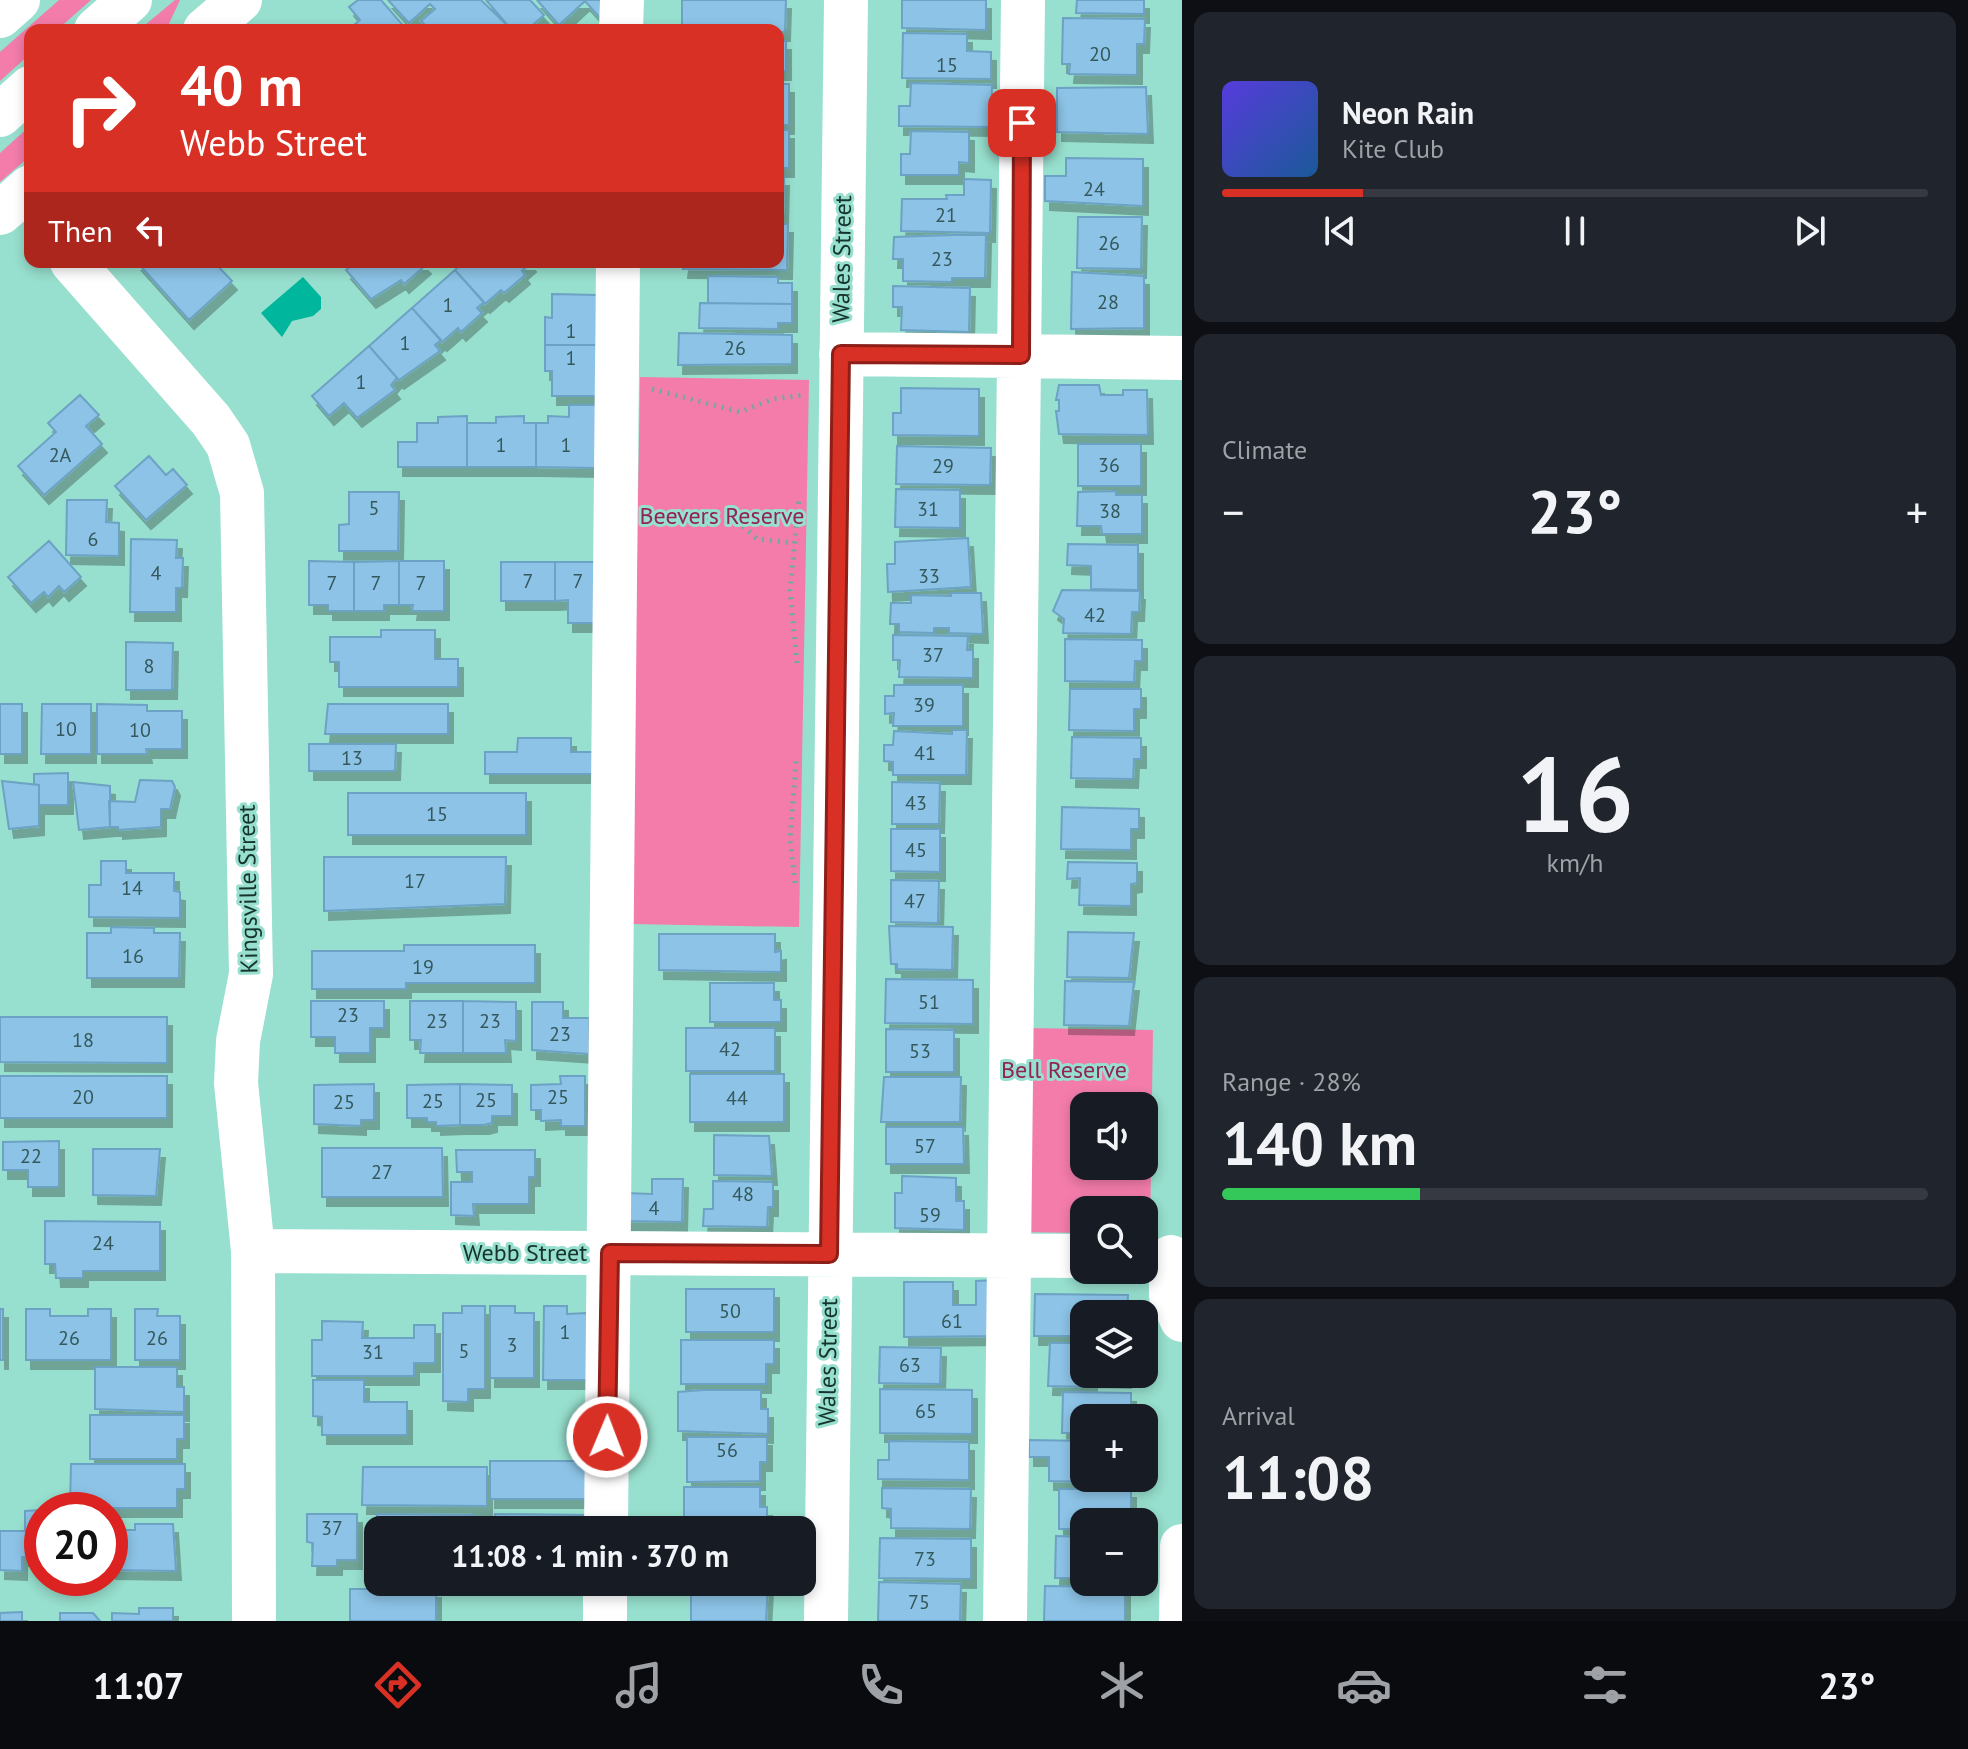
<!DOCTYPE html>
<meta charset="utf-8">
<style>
:root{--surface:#171b24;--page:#20242c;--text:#f1f3f6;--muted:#9ea1a6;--line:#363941;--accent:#d93025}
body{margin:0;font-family:"PT Sans",sans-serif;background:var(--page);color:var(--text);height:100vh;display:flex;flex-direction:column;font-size:30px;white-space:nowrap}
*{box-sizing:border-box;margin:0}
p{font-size:26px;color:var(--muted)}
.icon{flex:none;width:44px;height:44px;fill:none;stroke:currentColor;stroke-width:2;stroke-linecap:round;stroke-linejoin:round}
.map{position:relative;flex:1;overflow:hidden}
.side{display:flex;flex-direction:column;gap:12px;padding:12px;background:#0d0f14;width:786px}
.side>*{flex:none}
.guide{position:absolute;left:24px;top:24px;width:760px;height:244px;border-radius:16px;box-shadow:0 4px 12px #0003;background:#d93025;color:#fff;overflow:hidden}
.tools{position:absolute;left:1070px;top:1092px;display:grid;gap:16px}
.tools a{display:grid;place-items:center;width:88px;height:88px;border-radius:16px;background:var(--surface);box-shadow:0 4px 12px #0003;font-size:40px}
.speed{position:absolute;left:24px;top:1492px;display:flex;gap:16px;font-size:40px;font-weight:700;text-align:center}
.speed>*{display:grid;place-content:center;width:104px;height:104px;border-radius:50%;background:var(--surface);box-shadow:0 4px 12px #0003;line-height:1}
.speed .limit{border:12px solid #d22;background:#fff;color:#111}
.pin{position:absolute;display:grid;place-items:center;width:68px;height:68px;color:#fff;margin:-34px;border-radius:16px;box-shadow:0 4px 12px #0006}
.me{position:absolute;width:88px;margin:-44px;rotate:1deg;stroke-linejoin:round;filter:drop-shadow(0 0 6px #0008)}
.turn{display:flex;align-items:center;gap:28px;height:168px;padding:0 24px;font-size:36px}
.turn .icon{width:104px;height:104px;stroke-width:2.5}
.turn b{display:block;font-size:56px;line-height:68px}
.then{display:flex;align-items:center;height:76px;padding:0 24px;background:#0003;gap:16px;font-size:30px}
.big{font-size:60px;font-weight:600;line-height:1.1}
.side .widget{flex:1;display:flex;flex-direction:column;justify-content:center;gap:12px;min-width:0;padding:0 28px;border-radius:16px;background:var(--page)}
.side .dial{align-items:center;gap:0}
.dial b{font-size:104px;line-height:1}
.song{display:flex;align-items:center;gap:24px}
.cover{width:96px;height:96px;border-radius:12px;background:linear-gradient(135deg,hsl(250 70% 55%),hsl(210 70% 35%))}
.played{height:8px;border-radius:4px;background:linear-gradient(90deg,var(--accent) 20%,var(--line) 20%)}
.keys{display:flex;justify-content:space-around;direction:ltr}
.heat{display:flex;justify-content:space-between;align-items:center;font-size:44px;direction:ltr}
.charge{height:12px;border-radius:6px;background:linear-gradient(90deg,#34c759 28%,var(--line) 0)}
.trip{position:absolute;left:364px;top:1516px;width:452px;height:80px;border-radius:16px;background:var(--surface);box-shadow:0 4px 12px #0003;font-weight:600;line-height:80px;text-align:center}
.tabs{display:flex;height:128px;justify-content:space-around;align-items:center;background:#090b0e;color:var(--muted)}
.tabs .icon{width:56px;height:56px}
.tabs .on{color:var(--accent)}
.tabs b{font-size:36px;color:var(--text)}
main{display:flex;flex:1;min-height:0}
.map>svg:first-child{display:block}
.green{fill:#f37caa;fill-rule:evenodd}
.water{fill:#00b69c}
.building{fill:#8cc3e6;stroke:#6ca2c4;stroke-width:2;filter:url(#shadow)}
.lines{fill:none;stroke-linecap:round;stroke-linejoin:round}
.path{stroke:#6faa9c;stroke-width:5;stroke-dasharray:2 6;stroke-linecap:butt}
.minor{stroke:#fff;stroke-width:44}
.highway{stroke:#fff;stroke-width:44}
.route-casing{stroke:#8d1f18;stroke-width:20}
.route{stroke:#d93025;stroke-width:14}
.labels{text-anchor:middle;stroke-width:6;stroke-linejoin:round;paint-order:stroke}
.number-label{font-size:20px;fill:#34585b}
.street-label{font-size:24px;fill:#16342d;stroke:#97dfce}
.park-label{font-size:24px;fill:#922356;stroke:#97dfce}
</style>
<main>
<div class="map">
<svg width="1182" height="1621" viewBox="0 0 1182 1621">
<defs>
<filter id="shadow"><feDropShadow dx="5" dy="9" stdDeviation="0" flood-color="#0004"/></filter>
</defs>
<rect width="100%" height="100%" fill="#97dfce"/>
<!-- green -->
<path class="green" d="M59,0H91L57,30H30V54L0,81V52Z
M175,0H180L166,30H139Z
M30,126V156L0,182V153Z
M640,377L809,380L799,927L631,924Z
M1023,1028L1153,1030L1150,1234H1144V1210H1084V1233L1019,1232ZM1084,1106H1144V1166H1084Z"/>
<!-- water -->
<path class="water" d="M303,277L321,297V309L313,316L292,321L282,337L261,313Z"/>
<!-- building -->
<path class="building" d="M358,0H381L407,30H348L360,20L349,7Z
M388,0H481L512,30H430L421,21L435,9L430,4L409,23Z
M486,0H530L544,15L527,30H512Z
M537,0H584L585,1L559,25Z
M584,0H614L611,30Z
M682,0H786L785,32L682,30Z
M902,0H986V30L902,28Z
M1077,0H1144V14L1076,13Z
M1063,18L1145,19L1144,44H1137V75L1069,74L1070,64H1062Z
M903,33L967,34V51L991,52V79L902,78Z
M778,41H786V71H778Z
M911,83L992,85L991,127L899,126V106H910Z
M778,84H789V125H778Z
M1146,87L1148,134L1057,132V88Z
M778,130H789V168H778Z
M911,131L969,132V163L959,162V175H901V154H910Z
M1066,158L1143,159V206L1045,201V176H1066Z
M778,177H784L783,216H778Z
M964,179L991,180L990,233L901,231L902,199H947L946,195H964Z
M1078,217H1142L1141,269L1077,268Z
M778,224H788L787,270L683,269L684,262H778Z
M953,235H986L985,278H952V282L903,281V259H893L894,237Z
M137,262H195L200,267L206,262H214L232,281L189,320Z
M355,262H423L426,265L404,284L401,280L371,299L346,270Z
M463,262H530L531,263L522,271L525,275L504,293L501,290L485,304L455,270Z
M455,270L484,302L477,308L482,313L461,332L458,328L442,342L412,308Z
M1072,272L1144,276V328L1071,329Z
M708,276L778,277V283H792V304L708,303Z
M893,286L970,288L969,332L901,330L902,307H893Z
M552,294L597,295L596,345H545V317L552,318Z
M700,303L792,304V323H778V329L699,328Z
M412,308L441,340L435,345L440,351L399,380L369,346Z
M679,333L792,335V364L678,365Z
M545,345H596V396H552V371H545Z
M369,346L397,378L391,385L395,390L357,418L344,403L329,416L312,396Z
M1059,385H1099L1101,395H1123V390H1147L1148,435L1059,434L1056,411H1059V400H1056Z
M901,388L979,389V436L893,435V413H901Z
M80,395L99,415L86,426L102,444L44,495L18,466L56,432L48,423Z
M569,405H596V468L536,467V423H548V416L569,417Z
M467,416V467H398V442H417V423H438V417Z
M524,416V423H536V467H467V423H496V417Z
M1078,444H1141V486H1078Z
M897,446L991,448L990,485L896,484Z
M149,456L166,475L173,469L187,485L146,520L115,486Z
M896,489L960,490V528L895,527Z
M1116,491V495H1142V534H1102L1101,526H1077L1078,492Z
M349,492H399L398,551H339V525L349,524Z
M67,500H107L106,522L119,523V556L66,555Z
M968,538L971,587L888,592L887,564H895V542Z
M131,539L177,540L176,558H183L182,588H176V612H130Z
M49,541L81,577L64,592L59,586L48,597L44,592L31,603L8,577Z
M1068,544L1138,545V590L1091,589V566L1067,565Z
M309,561L354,562V611H328V605H309Z
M399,561H444V611H412L413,605H399Z
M399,561V605H384V611H354V562Z
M501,562H555V601H501Z
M555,562H601V623H568V600L555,601Z
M1062,590L1140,591L1139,612H1132L1131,634L1063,633L1064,619L1053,611Z
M951,593H981L983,634L949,633V628H934V633L899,632V624H890L891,603H911V595L951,596Z
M381,630H435V659H458V687H339V662H330V637H381Z
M893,635L968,636L967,650H973V678L899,677L900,660H893Z
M1065,639L1142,640V661H1135L1134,682L1065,681Z
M126,642L173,643L172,690H126Z
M894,685H963V726H893L894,713L885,714V696H894Z
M1070,689H1141V709H1134V731L1069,730Z
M0,704H22V754H0Z
M42,704H91V754H41Z
M97,704L147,705V711H182V749H146L147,754H97Z
M328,704H448V734H325Z
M952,730H967L966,775H893V762L884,761V745H893L894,731L952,734Z
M1072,737L1141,738V759H1134L1133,779L1071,778Z
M518,738H571V752H596V774H485V752H517Z
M309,744H396L395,771H309Z
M68,773V805H39V785H34V774Z
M140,780L172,781L175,787L170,809H161V827L118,830V827H110L109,801L135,802Z
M2,781L39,785V826L9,829Z
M73,782L110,786V827L79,830Z
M892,782L940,783L939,824H892Z
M348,793H526V835H348Z
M1062,807L1139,809V829H1131V850L1061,849Z
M891,829H940V872L891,871Z
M324,857H506L505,904L324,911Z
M101,861H126V873H174V891L180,892V918L89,917V885H101Z
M1068,862L1137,863V883L1131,884V906L1079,905L1080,878L1067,879Z
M891,880L939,881L938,923L891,922Z
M889,926L953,927L952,970L897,969V964H891Z
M111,927L154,928V933H180L179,978H87V933H111Z
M1068,932L1134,933L1129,978L1067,977Z
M659,934H775V952L781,951V972L659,970Z
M404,945H535V983H406V989H312V951H404Z
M886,979L973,980V1024L885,1023Z
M1065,981L1134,982L1129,1026L1064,1025Z
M710,983H774V1000H781V1022H710Z
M311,1001H384V1028H370V1053H335V1037H311Z
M410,1001H463V1053H420L421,1040H410Z
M463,1001L516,1002V1041L505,1040L506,1053H463Z
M532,1002H563V1018H589V1054L532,1050Z
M0,1017H167V1063L0,1062Z
M686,1028H775V1071H686Z
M886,1029L954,1030V1072H886Z
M690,1074H784V1122H690Z
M0,1076H167V1118H0Z
M560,1076H585V1126H561V1120L541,1121V1110H531V1085L561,1084Z
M884,1077H961L960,1122H881Z
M374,1084V1120H361V1126L314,1124V1085Z
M460,1084V1125L436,1126V1122H427V1118H407V1085Z
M460,1084L512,1085V1116H492V1123L484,1125H460Z
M886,1127H963L964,1164H886Z
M714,1135L769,1136L772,1176L714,1175Z
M59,1141V1187H28V1170H3V1142Z
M322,1148H442L443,1197H322Z
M93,1149H160L156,1196L93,1195Z
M456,1150H535V1177H529V1204H473L474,1216L451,1215V1182H472V1172H457Z
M902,1176L956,1178V1201H964V1230L895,1228V1193H902Z
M652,1179H683L682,1222L625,1221V1193L652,1194Z
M713,1181L773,1182V1207H768L767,1227L703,1226L704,1209H713Z
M45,1221L160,1222V1271H83V1278H56L55,1264H45Z
M999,1280L1000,1336L904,1337V1282H953V1305H976V1281Z
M686,1289H774V1332H686Z
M1035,1294L1128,1295L1127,1314H1084V1336H1034Z
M462,1306H485V1389H468V1402L443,1401V1313H462Z
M490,1306H515V1313H534V1378H490Z
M544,1306H567V1314L587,1313L593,1380H543Z
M0,1309H3V1360H0Z
M26,1309H50V1316H88V1309H111V1360H26Z
M135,1309H158L157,1316H180V1360H135Z
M322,1321L363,1322L362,1338H414V1325H435V1363H414V1376H312V1340H322Z
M681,1340H774V1364H766V1384H681Z
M1050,1343H1084V1374H1126V1379L1092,1378V1387L1048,1386Z
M880,1347L941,1348L940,1384L879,1383Z
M95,1367H177V1387H184V1412L95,1409Z
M313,1380H364V1402H407V1435H322V1417L313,1416Z
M880,1389L972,1390V1434L880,1433Z
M704,1390H761V1409H768V1434L678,1431V1392Z
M1063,1392L1131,1393V1418H1084V1433H1062Z
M90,1415H184V1439H177V1459H90Z
M687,1437H767V1462H760V1481L687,1482Z
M1029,1440L1084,1441V1478H1128V1482L1049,1481V1457H1029Z
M889,1441L969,1442V1480L878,1479V1460H889Z
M490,1461H587V1499H490Z
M71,1464H185V1489H177V1508H70Z
M363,1467H487V1506L362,1505Z
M684,1487H760V1507H767V1530H684Z
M882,1488L971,1489L970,1529L891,1528V1509L882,1508Z
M1059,1489H1131V1522H1084V1529H1059Z
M41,1510V1542H30V1557H22V1571L0,1570V1531H25V1511Z
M307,1514H357V1560H337V1566H312L313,1543L307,1542Z
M377,1514L475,1515V1530H378L377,1560Z
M495,1514L588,1515V1530H495Z
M135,1524H173L176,1571L111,1570L115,1530H135Z
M1056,1536L1084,1537V1578H1055Z
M880,1538L971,1539V1579L879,1578Z
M879,1582L961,1584L960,1621H878Z
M691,1584H768L766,1621H691Z
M1045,1586L1125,1587V1621H1044Z
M350,1589H436V1621H350Z
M139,1608H173V1621H112V1613L139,1614Z
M22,1612V1621H0V1613Z
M60,1613H93L100,1621H60Z"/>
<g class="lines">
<!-- path -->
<path class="path" d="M652,389L740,412L773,399L803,395
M743,526L757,539L794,543
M797,663L790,591L799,498
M795,883L790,840L796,761"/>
<!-- minor -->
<path class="minor" d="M205,30L240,0
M621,30L622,0
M0,213L30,187
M72,262L211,420L228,445L242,493L251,974L238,1041L236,1083L253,1251L254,1621
M841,354L1182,358
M253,1251L1084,1256
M1171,1257V1296L1182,1320
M606,1530L618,262
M605,1621V1582
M826,1621L846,0
M1005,1621L1023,0
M1181,1621L1182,1546"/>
<!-- highway -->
<path class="highway" d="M0,16L18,0
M96,30L130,0
M0,115L30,88"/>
</g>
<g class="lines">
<!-- route casing -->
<g class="route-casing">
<path id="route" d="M607,1437L610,1253L829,1254L841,354L1021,355L1022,123"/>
</g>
<!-- route -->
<use href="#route" class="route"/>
</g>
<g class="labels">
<!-- number labels -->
<g class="number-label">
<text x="1100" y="61">20</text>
<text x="947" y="72">15</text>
<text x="1094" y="196">24</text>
<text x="946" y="222">21</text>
<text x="1109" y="250">26</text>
<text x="942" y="266">23</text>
<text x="1108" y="309">28</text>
<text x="448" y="312">1</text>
<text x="571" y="338">1</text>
<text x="405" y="350">1</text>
<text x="735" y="355">26</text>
<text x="571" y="365">1</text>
<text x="361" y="389">1</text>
<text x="501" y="452">1</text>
<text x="566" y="452">1</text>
<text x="60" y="462">2A</text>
<text x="1109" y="472">36</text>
<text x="943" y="473">29</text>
<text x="374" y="515">5</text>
<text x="928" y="516">31</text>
<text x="1110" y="518">38</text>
<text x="93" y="546">6</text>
<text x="156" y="580">4</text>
<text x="929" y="583">33</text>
<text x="528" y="588">7</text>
<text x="578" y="588">7</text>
<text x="332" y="590">7</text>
<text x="376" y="590">7</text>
<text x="421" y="590">7</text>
<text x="1095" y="622">42</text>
<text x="933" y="662">37</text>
<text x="149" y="673">8</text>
<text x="924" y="712">39</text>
<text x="66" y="736">10</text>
<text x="140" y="737">10</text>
<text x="925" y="760">41</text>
<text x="352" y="765">13</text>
<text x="916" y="810">43</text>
<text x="437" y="821">15</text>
<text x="916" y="857">45</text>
<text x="415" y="888">17</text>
<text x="132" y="895">14</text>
<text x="915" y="908">47</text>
<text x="133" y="963">16</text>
<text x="423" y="974">19</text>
<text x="929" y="1009">51</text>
<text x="348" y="1022">23</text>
<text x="437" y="1028">23</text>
<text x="490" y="1028">23</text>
<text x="560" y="1041">23</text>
<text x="83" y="1047">18</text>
<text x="730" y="1056">42</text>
<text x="920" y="1058">53</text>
<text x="83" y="1104">20</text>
<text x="558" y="1104">25</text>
<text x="737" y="1105">44</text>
<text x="486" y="1107">25</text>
<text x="433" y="1108">25</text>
<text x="344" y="1109">25</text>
<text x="925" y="1153">57</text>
<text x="31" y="1163">22</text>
<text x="382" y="1179">27</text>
<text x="743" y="1201">48</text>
<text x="654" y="1215">4</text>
<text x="930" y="1222">59</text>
<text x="103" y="1250">24</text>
<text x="730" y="1318">50</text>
<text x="952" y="1328">61</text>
<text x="565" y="1339">1</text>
<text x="69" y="1345">26</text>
<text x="157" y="1345">26</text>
<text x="512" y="1352">3</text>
<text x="464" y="1358">5</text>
<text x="373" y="1359">31</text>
<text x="910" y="1372">63</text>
<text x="926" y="1418">65</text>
<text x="727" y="1457">56</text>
<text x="332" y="1535">37</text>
<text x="925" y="1566">73</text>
<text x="919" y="1609">75</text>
</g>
<!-- street labels -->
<g class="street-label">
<text transform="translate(842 259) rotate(-89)" y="8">Wales Street</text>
<text transform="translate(248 889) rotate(-91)" y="8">Kingsville Street</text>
<text x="525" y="1261">Webb Street</text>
<text transform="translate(828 1362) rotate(-89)" y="8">Wales Street</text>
</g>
<!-- park labels -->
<g class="park-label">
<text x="722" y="524">Beevers Reserve</text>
<text x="1064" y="1078">Bell Reserve</text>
</g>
</g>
</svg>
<div class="tools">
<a><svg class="icon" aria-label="sound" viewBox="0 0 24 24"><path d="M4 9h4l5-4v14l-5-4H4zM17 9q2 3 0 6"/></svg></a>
<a><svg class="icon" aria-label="search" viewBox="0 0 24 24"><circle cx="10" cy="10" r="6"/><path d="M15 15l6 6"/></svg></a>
<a><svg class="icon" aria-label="layers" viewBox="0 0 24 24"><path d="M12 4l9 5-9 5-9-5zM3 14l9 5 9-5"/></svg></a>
<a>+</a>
<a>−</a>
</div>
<div class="speed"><div class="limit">20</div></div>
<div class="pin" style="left:1022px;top:123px;background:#d93025"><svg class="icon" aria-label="arrive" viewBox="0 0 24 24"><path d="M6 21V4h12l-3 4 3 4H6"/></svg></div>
<svg class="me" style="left:607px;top:1437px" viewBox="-20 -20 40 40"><circle r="17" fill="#d93025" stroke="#fff" stroke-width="3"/><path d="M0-11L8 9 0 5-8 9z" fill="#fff"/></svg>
<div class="trip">11:08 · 1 min · 370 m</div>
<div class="guide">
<div class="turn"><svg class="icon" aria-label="right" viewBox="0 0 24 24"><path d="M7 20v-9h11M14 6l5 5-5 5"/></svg><div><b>40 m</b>Webb Street</div></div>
<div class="then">Then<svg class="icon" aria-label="left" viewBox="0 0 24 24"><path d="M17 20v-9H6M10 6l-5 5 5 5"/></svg></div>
</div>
</div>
<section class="side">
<div class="widget">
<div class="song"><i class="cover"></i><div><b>Neon Rain</b><p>Kite Club</p></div></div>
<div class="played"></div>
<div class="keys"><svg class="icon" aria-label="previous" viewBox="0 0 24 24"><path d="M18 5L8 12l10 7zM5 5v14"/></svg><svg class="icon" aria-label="pause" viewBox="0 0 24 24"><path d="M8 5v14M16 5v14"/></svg><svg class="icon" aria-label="next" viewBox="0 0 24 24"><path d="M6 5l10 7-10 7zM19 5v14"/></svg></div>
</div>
<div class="widget"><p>Climate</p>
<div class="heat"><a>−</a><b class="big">23°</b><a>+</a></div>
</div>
<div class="widget dial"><b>16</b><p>km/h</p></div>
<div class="widget"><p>Range · 28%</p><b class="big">140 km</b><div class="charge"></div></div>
<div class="widget"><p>Arrival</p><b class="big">11:08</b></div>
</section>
</main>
<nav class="tabs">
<b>11:07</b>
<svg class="icon on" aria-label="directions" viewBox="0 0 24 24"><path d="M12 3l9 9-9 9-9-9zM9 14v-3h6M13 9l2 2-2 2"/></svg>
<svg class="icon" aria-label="music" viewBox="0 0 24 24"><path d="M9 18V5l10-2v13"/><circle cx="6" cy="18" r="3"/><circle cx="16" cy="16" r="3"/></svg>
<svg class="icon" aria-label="phone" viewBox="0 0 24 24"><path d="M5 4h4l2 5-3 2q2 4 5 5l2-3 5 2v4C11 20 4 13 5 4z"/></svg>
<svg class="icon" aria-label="climate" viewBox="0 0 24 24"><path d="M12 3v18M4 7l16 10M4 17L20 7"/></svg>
<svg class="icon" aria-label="car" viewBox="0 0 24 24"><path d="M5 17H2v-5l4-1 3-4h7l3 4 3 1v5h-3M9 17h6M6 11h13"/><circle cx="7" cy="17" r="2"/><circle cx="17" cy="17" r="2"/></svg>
<svg class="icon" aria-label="filters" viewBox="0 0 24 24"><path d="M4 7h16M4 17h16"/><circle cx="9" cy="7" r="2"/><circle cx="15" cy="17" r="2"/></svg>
<b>23°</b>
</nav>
